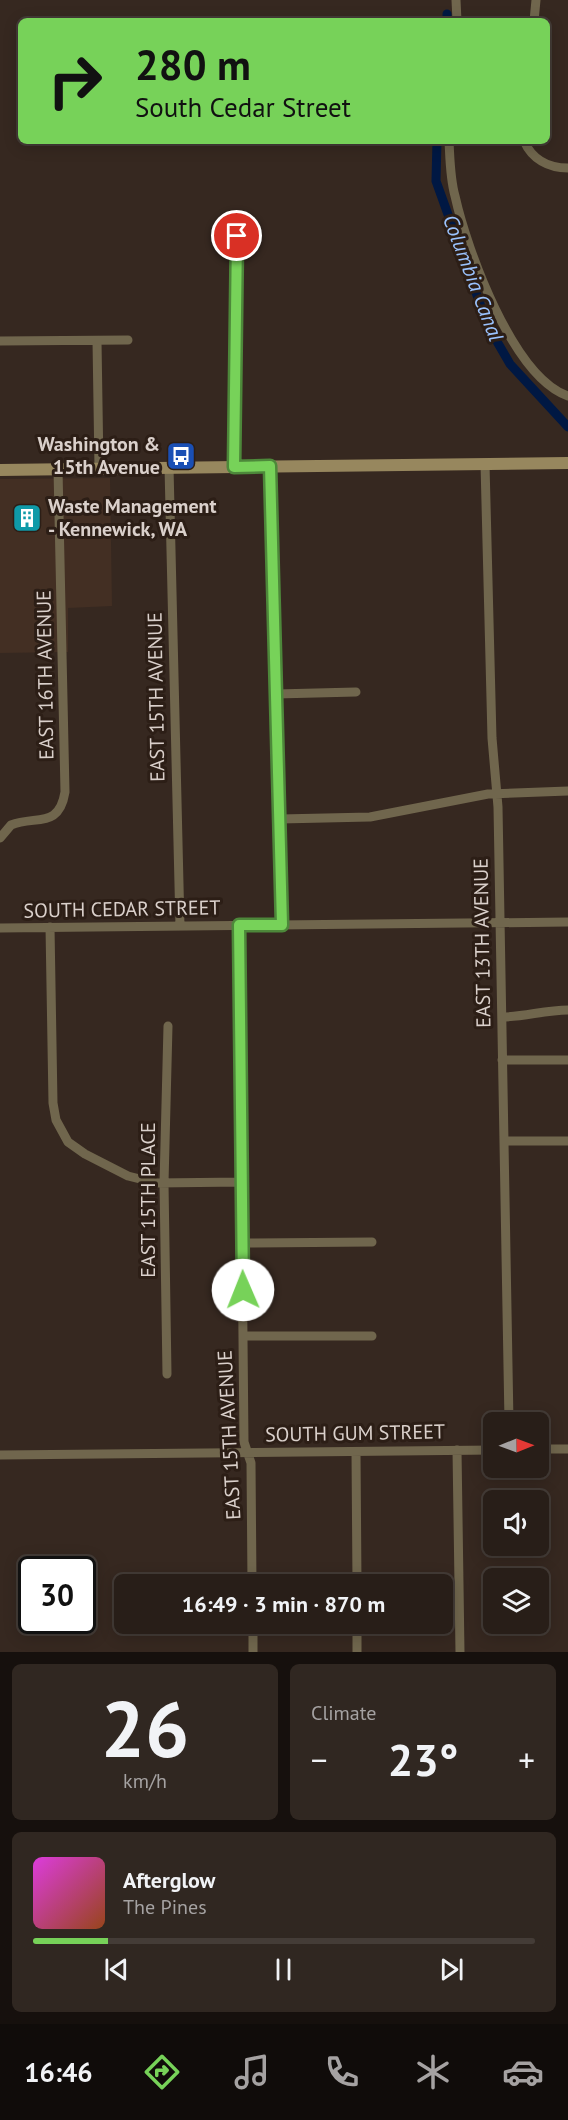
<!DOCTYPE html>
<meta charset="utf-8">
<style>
:root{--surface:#281e18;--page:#302721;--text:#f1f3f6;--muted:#a5a2a2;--line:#443c37;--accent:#77d259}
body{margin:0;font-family:"PT Sans",sans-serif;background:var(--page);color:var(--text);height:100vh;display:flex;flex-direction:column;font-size:22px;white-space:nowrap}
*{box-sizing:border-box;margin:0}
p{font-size:20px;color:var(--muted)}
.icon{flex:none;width:33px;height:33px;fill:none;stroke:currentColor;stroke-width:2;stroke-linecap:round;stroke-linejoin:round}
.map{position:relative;height:1652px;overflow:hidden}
.side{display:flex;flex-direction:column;gap:12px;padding:12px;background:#16100d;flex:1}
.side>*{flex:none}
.banner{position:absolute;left:18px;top:18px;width:532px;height:126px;border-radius:9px;box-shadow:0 3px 15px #0003,0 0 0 2px var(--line);background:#77d259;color:#111;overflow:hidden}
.needle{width:39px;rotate:89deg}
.fabs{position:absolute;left:483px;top:1412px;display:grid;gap:12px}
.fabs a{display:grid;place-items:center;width:66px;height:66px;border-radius:9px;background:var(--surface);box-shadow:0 3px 15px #0003,0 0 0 2px var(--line);font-size:30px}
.speed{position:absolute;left:18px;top:1556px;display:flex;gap:12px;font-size:30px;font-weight:700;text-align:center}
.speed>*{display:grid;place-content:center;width:78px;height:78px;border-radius:50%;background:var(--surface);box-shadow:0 3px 15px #0003,0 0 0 2px var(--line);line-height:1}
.speed .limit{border:3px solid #111;border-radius:9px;background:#fff;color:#111}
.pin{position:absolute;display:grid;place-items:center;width:51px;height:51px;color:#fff;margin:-26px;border:3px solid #fff;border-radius:50%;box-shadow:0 2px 6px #0007}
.me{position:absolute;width:66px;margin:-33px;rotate:359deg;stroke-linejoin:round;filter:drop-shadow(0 0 4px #0008)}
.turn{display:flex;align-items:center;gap:21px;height:126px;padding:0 18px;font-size:27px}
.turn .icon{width:78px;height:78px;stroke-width:2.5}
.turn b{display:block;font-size:42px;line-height:51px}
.big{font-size:45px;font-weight:600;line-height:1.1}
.side .tile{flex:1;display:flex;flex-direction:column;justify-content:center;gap:9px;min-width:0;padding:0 21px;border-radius:9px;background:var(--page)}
.side .dial{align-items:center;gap:0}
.dial b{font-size:78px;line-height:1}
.song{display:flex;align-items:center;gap:18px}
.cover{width:72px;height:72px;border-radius:9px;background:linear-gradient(135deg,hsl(300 70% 55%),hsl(20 70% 35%))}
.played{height:6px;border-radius:3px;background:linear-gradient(90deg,var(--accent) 15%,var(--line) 15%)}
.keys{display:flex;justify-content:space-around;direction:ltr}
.heat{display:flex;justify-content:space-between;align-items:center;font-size:33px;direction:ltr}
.side .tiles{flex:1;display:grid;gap:12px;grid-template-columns:1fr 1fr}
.tile:last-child{grid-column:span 2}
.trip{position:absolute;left:114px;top:1574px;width:339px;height:60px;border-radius:9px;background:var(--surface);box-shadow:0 3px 15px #0003,0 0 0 2px var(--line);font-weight:600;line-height:60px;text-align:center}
.tab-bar{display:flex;height:96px;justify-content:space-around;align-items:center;background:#100c0a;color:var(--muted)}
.tab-bar .icon{width:42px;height:42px}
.tab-bar .active{color:var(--accent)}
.tab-bar b{font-size:27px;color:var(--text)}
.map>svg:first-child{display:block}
.built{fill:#432f23}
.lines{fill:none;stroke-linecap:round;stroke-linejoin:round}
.canal{stroke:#001843;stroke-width:9}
.minor{stroke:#70664d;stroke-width:9}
.secondary{stroke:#97875e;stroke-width:12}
.route-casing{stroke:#4d883a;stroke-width:15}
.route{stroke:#77d259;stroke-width:10}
.labels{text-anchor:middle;stroke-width:6;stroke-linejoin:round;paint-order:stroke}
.poi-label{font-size:20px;font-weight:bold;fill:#dad0cb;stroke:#2c1e16;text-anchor:end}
.street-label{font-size:20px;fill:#dad0cb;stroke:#2c1e16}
.water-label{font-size:21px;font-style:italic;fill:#9ac2fd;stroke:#2c1e16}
</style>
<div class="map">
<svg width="568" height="1652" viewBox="0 0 568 1652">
<rect width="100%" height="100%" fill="#362820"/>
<!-- built -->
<path class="built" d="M110,478L112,606L68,608V652L0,653V479Z"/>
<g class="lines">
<!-- canal -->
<path class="canal" d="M447,21V14
M437,141L436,181L488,326L510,364L568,427"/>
<!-- minor -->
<path class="minor" d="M456,0L457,21
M534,21L536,0
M449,141C450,159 450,178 455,196C467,250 513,377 568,396
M524,141C532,159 548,168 568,168
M0,341L128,340
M97,341L99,468
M485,464L492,738L498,807L509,1422
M270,466L282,925
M169,467L180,926
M234,467L237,235
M276,694L356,692
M280,819L370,817L488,794L568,791
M0,838L11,825C36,815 59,829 65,792L58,469
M239,925L244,1442L251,1463L252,1584
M50,927L53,1103L56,1120L68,1142L85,1154L128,1176L156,1183L242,1182
M0,928L568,922
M502,1017C524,1017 545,1010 568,1010
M502,1060H568
M504,1141H568
M242,1243L372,1242
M243,1336H372
M167,1374L164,1183L168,1026
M538,1449H568
M457,1450L460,1652
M356,1452L357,1584
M0,1455L494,1450
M253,1623V1652
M357,1623V1652"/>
<!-- secondary -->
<path class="secondary" d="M0,470L568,463"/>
</g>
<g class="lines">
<!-- route casing -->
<g class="route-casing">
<path id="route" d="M237,236L234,467L270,466L282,925H239L243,1290"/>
</g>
<!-- route -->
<use href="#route" class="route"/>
</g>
<!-- icons -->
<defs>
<g id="bus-square" transform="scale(1.5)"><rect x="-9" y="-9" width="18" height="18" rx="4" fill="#1a4fb4" stroke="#2c1e16"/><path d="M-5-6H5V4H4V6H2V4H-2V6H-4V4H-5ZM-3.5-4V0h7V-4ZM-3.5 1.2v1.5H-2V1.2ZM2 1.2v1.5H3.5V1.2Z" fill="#fff"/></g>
<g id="building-square" transform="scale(1.5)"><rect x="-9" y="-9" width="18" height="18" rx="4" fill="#0f9aa8" stroke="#2c1e16"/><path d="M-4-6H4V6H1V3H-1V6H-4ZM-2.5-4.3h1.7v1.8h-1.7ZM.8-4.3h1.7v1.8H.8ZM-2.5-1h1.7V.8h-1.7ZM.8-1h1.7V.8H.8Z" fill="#fff"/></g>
</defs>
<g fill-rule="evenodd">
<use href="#bus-square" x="181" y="456"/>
<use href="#building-square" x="27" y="518"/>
</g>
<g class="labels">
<!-- poi labels -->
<g class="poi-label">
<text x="160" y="451">Washington &amp;<tspan x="160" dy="23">15th Avenue</tspan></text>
<text x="48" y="513" text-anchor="start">Waste Management<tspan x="48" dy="23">- Kennewick, WA</tspan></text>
</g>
<!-- street labels -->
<g class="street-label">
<text transform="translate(45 675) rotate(-91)" y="7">EAST 16TH AVENUE</text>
<text transform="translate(156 697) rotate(-91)" y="7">EAST 15TH AVENUE</text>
<text transform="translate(122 909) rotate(-1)" y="7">SOUTH CEDAR STREET</text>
<text transform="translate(482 943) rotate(-91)" y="7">EAST 13TH AVENUE</text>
<text transform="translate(148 1200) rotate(-90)" y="7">EAST 15TH PLACE</text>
<text transform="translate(355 1433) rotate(-1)" y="7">SOUTH GUM STREET</text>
<text transform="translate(229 1435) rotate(-93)" y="7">EAST 15TH AVENUE</text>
</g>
<!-- water labels -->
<g class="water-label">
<text transform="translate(473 278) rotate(69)" y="7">Columbia Canal</text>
</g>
</g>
</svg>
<div class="fabs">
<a><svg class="needle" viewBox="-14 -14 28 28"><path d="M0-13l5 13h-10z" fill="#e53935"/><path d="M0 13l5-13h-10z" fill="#a5a2a2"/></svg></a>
<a><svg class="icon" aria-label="sound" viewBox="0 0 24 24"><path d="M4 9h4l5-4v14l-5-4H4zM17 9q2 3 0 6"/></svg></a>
<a><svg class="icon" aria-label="layers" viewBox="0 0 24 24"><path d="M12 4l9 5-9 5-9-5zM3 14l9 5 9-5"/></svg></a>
</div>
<div class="speed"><div class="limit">30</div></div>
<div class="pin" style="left:237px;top:236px;background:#d93025"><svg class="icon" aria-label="arrive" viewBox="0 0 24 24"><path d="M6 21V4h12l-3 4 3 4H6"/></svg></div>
<svg class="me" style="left:243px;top:1290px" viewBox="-20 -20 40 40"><circle r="19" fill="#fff"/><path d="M0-13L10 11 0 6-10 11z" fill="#77d259"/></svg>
<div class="trip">16:49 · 3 min · 870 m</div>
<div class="banner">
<div class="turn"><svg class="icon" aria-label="right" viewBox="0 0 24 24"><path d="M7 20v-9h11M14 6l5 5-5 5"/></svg><div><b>280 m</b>South Cedar Street</div></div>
</div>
</div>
<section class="side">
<div class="tiles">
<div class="tile dial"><b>26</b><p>km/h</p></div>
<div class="tile"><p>Climate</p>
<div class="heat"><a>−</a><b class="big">23°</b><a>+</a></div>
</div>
<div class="tile">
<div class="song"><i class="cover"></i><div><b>Afterglow</b><p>The Pines</p></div></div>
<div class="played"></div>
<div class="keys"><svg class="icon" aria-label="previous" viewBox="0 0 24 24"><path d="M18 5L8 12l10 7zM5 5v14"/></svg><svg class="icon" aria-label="pause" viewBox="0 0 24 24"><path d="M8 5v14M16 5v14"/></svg><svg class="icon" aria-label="next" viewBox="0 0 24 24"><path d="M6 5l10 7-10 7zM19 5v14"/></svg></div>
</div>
</div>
</section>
<nav class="tab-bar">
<b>16:46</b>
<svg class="icon active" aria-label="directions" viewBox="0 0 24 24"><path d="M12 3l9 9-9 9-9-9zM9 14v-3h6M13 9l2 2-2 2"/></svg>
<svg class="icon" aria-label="music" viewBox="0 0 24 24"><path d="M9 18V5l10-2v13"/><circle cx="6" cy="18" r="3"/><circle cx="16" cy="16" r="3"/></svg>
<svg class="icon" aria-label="phone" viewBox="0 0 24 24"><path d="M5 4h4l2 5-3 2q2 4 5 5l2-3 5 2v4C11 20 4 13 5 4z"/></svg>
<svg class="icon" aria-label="climate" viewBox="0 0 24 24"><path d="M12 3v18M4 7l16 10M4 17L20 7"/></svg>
<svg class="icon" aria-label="car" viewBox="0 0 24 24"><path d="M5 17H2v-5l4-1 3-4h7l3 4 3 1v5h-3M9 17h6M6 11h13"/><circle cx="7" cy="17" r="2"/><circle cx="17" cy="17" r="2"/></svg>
</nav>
